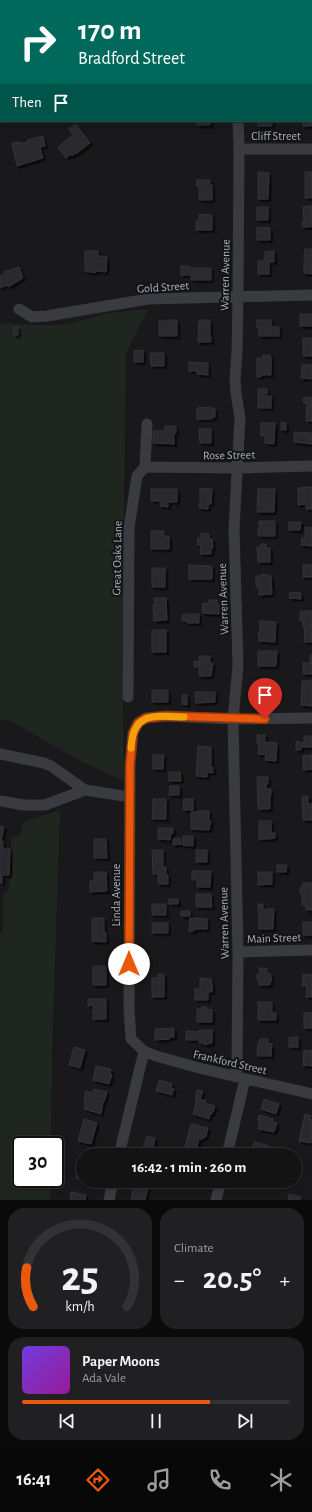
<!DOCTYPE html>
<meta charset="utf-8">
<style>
:root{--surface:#131314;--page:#202022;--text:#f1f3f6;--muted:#9d9ea0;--line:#323234;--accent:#ea580c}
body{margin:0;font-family:"Alegreya Sans",sans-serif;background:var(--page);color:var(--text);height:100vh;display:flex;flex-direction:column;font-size:15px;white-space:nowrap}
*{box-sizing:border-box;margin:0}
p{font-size:13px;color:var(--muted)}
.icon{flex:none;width:22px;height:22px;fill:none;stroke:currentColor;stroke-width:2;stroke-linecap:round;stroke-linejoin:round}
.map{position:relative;height:1200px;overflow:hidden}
.sheet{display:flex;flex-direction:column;gap:8px;padding:8px;background:#0a0a0b;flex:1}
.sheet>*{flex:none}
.banner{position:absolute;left:0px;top:0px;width:312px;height:122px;box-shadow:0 2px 10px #0003,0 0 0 1px var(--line);background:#00695c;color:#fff;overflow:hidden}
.speed{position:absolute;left:12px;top:1136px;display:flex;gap:8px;font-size:20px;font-weight:700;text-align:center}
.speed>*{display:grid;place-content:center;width:52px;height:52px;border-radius:50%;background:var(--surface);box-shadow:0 2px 10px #0003,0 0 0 1px var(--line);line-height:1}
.speed .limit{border:2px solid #111;border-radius:6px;background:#fff;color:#111}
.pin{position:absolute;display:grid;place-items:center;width:34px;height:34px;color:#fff;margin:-41px -17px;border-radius:50% 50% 50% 0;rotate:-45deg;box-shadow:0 0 4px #0007}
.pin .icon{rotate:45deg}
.me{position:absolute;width:44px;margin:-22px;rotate:0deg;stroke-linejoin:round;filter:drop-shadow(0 0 3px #0008)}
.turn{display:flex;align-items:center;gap:14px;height:84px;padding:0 12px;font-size:18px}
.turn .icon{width:52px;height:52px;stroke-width:2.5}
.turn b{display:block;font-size:28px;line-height:34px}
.then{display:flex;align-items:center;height:38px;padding:0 12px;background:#0003;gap:8px;font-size:15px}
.big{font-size:30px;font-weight:700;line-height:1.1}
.sheet .card{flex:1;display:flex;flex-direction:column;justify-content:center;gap:6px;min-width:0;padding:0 14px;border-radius:16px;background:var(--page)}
.sheet .dial{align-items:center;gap:0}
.dial svg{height:104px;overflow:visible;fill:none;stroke:var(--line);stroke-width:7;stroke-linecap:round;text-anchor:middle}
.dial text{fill:var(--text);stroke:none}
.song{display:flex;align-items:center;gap:12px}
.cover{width:48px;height:48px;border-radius:6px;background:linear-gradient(135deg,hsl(260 70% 55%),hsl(300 70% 35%))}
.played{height:4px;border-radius:2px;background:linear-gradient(90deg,var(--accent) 70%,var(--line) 70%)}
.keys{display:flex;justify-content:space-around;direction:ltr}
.heat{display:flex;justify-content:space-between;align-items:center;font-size:22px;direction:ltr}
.sheet .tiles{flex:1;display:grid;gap:8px;grid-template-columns:1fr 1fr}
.card:last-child{grid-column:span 2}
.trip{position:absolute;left:76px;top:1148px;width:226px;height:40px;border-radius:20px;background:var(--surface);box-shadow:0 2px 10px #0003,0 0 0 1px var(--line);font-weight:700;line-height:40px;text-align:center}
.menu{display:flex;height:64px;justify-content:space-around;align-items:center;background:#080808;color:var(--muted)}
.menu .icon{width:28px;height:28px}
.menu .current{color:var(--accent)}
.menu b{font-size:18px;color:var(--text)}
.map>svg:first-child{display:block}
.green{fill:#1e261f}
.building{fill:#2c2c2f;stroke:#333337;filter:url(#shadow)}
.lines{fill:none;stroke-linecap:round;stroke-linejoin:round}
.minor{stroke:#393b40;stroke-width:11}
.route-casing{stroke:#983908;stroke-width:10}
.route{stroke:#ea580c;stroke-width:7}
.slow{stroke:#f59e0b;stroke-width:7}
.labels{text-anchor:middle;stroke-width:4;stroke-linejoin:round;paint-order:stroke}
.street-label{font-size:12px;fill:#abb0bb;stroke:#141416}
</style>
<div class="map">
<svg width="312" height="1200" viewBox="0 0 312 1200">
<defs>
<filter id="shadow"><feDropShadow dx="2.5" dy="2.5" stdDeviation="0" flood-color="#0009"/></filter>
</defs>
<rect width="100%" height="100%" fill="#19191b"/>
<!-- green -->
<path class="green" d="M148,309L126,353L122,652L124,781L80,761L11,721L0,719V323L33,325H66L108,313Z
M60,810L52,1051L51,1145H21V1179H50V1200H0V933L3,932V893H7L12,874L11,838L20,835L23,822Z"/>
<!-- building -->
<path class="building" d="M311,12H312V28H311Z
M311,84H312V99H311Z
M311,108L312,126H303V121H311Z
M197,121H210V125H197Z
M258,121H272V126H258Z
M76,124L90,143L76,154L75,153L72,156L71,154L66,158L58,147L73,135L69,129Z
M43,136L45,146L40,147L43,158L17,166L12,143L20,142V144L28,142L27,140Z
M258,172L269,173L268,199H258Z
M305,172H312V198H305Z
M197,180H210V185H212V200H199V186H196Z
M312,206L311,227H302V222H304L303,207Z
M257,207H268V220H257Z
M199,214L212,215V230H196V221H199Z
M257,227L270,228V240H257Z
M305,249H312V274L304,273V259H306V256H304Z
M85,251H98V256L107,257L106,272L95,271V273L85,271Z
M274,251V262H269V274H258V261H265V252Z
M181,266H190V268H211V280H191V275H181Z
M19,267L23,278L8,287L7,285L0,288V276L5,274L4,272Z
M300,314H312V326H300Z
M166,320H177V336H159V321H166Z
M199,320H210V336H211V342H198Z
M257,320H271V325H272L273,327H279V336H259V328H257Z
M18,327V335H14L13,328Z
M303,338H312V356H303Z
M143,350V362H134V351Z
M150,353H164V366H151Z
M263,355H270L271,358V375H261V377H257V358H263Z
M189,362L208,363V375L197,374V371H189Z
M302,365H312V379L301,378Z
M258,389H267V394H263V396H271V408H258Z
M312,397V421H306L307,403H304L303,398Z
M212,407V409H215V417H212V419H197V408Z
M281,422L286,423V430H281Z
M261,423H275L274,444L265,443V436H261Z
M165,426H176V433H174V444L153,443V431H164Z
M199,429H211V443H200Z
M294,432L312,433V444L294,442Z
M312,487V509H306V504L298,505V488Z
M200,488L212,489L211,504H208V509L199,508V503H200Z
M151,489H177V502H168V507L160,506V501H151Z
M258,489H275L274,512H257Z
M259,521H275V536H258V529H260V527H259Z
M289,522H301L300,530H289Z
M305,527L312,528V546L301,545L302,538H305Z
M151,531H164V536H169V549H151Z
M201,533L209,534V538L212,539L213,548H211V554H200L201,545H197L198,538H201Z
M261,544H266V548H270V562H258L257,547H261Z
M189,565L212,566V579H189Z
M303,565H312V577H303Z
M152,568H165V587H152Z
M262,574L271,576L272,594L259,595V587H256V576H262Z
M290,592L301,593V599L289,598Z
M154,598H166L167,620L154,621L153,605L155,604Z
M209,600H217V604H219V614L202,613L203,603L209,604Z
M300,611H312V642H304L305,627H303V621H300Z
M186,614H199V623H187V621H182V615H187Z
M260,621L276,622L275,642L259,641L258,632H260Z
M152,630H166V652H152Z
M258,651H277L276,666H258Z
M310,655H312V674H303V663H310Z
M199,656H210V663H213L211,676H199V667H194V661L199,662Z
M272,681V686H270L271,696H258V682Z
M302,681H312V706L301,705Z
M152,690H168V702H152Z
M195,692H215V702L196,703Z
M182,695H187V705L182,704Z
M257,735H265V742L277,743L276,761L265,760L266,755L258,754L259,743H257Z
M304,736H312V747H301V750H296V741L304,743Z
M198,746L211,747V767H213V773L207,772V777L196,776Z
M153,755H164L163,769H153Z
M312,755V769L303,770V756Z
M169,772H180L181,781H169Z
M257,777H268V784H266V789H271V795H270V809H258Z
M170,786H179V795H169Z
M302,796H308V804H312V820H303Z
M153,799H166V819H152Z
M184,799H193V810H183Z
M198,811H209V820L211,821L209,830L191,829V812H198Z
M259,821H271V833H275V838H271V839H259Z
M0,826L4,827L1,841H3V849H10L9,875H2V883H0Z
M158,828H173V833H171L170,840L158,839Z
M183,836H193V846L182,845Z
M180,838L181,844L173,845V839Z
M94,839H106L107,858H94Z
M152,850H163V867H166V874H153Z
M196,850H207V862H196Z
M277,865H287L286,872H277Z
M192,871H211L210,887H197V880H192Z
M94,872H106L107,891L90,892V881H94Z
M258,872H272V884L258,885Z
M158,875H168V884H158Z
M303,883H312V910H306L305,905H302V893H300V888L303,887Z
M196,894H211L212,907H196Z
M169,899H178V904H169Z
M152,904H166V915H152Z
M258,904H263V909H274L273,929H259Z
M181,911H190V916H181Z
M92,918H104V933H106V942L92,941Z
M190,918L207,919V929H194V931H189Z
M303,922H312V935H303Z
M152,923H168V933H152Z
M93,966H106V985H93Z
M259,968H267V973H270L272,981H270V985H259V980H257V974H260Z
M158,974H164V997H152V978H158Z
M303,974L312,975V997H306L307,987L302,986Z
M200,978L211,979L213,987H212V992H208V1000H195V989H200Z
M88,999H106V1019H93V1005L88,1006Z
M258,1002H272V1013H276V1020H258Z
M201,1007H206V1009L212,1010V1022H197V1009H201Z
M304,1012L312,1013V1028H304Z
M174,1028V1037H170V1039L155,1040V1029Z
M199,1030H212V1043L204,1045V1043H199V1040H186V1031L199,1032Z
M298,1037V1047H289V1038Z
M260,1039H268V1043L272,1044L271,1056H258L257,1054L258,1043H259Z
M74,1047L85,1050L80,1068L69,1065Z
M304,1050L312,1051V1066L303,1065Z
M96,1066L111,1069L110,1074L112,1075L109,1084L93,1080Z
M159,1080L172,1084L171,1088L174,1089L172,1095L156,1091Z
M94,1089L107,1092L104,1102H103L101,1114L84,1109L86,1103H84L86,1091L92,1093Z
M197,1090L203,1091L200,1099L206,1101L205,1103L215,1106L212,1114H210L209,1119L193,1114L197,1099H195Z
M264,1099L279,1104L276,1114L261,1109Z
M305,1114L311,1116L310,1119L312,1120L311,1143L299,1141Z
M259,1115L273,1119V1122L277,1123L274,1132L258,1129L260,1120H258Z
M84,1119L97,1123L91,1144L78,1141Z
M191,1124L208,1128L206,1137H204L203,1139H199L195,1155H183Z
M147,1136L155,1138L153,1150L159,1151L158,1155H141Z
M255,1142L269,1146L266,1155L253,1151L254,1147H252Z
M79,1164L83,1165V1180L76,1178Z
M135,1181L149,1184L145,1200H131Z
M71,1192L86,1195L85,1200H70Z
M289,1194L301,1197L300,1200H288Z"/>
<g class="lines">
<!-- minor -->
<path class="minor" d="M110,1V0
M232,1V0
M0,116H1
M239,149H312
M19,309L32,317L47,316L148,299L312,295
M145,467L237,468L312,466
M128,697L129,528L137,476L145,467L147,424
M312,718L233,719L166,716L146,718L138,723L133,733L130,764L129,1009L131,1039L144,1051L156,1056L199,1068L312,1094
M0,754L44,763L51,766L85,790L130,797
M0,801L24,805H45L85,790
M238,952L312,950
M236,1077L237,1067L238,952L233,719L238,666L234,529L240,418L236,393L235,379L237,352L238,296L239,149L238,121
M119,1155L144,1051
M227,1155L245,1079
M109,1200L113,1181
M216,1200L221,1181"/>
</g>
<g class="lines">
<!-- route casing -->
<g class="route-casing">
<path id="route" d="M129,964L130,764L133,733L138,723L146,718L166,716L265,719"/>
</g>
<!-- route -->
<use href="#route" class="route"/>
<!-- slow -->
<path class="slow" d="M131,748C133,711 155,716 184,717"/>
</g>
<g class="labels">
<!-- street labels -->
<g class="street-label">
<text x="276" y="140">Cliff Street</text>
<text transform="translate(225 275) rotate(-89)" y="4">Warren Avenue</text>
<text transform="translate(163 287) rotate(-4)" y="4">Gold Street</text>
<text transform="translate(229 455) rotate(-1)" y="4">Rose Street</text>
<text transform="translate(117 558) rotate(-89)" y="4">Great Oaks Lane</text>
<text transform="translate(223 599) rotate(-92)" y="4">Warren Avenue</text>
<text transform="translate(116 895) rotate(-90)" y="4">Linda Avenue</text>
<text transform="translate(224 923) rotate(-91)" y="4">Warren Avenue</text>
<text transform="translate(274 938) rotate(-2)" y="4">Main Street</text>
<text transform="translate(230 1062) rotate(13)" y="4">Frankford Street</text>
</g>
</g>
</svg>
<div class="speed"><div class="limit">30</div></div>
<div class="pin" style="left:265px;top:719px;background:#d93025"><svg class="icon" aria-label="arrive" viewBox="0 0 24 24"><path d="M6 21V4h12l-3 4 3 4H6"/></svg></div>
<svg class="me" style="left:129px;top:964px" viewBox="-20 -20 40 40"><circle r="19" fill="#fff"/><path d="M0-13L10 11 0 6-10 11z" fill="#ea580c"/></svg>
<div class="trip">16:42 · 1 min · 260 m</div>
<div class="banner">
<div class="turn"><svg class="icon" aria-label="right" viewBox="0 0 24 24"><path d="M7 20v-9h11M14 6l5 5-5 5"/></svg><div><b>170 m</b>Bradford Street</div></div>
<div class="then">Then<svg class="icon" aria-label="arrive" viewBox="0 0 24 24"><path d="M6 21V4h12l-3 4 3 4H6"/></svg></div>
</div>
</div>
<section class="sheet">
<div class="tiles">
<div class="card dial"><svg viewBox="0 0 100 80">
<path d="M14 69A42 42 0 1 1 86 69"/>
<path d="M14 69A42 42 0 0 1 9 39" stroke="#ea580c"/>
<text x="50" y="56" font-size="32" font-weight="700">25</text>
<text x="50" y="72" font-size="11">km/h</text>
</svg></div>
<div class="card"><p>Climate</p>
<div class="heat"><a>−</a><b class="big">20.5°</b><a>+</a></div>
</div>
<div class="card">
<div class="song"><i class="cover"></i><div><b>Paper Moons</b><p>Ada Vale</p></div></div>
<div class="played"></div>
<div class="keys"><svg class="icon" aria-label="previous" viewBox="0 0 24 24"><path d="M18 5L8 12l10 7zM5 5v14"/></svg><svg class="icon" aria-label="pause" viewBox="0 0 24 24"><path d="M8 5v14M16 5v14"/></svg><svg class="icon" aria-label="next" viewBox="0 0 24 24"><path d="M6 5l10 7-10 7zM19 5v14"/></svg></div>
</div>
</div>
</section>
<nav class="menu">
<b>16:41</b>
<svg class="icon current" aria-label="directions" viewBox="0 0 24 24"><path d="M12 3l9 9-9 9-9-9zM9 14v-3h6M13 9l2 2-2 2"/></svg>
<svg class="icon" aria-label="music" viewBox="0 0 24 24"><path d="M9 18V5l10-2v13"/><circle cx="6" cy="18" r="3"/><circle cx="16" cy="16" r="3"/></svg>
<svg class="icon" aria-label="phone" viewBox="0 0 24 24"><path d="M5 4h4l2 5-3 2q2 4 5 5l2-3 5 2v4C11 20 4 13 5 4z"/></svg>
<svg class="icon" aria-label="climate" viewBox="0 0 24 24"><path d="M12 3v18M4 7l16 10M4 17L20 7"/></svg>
</nav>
